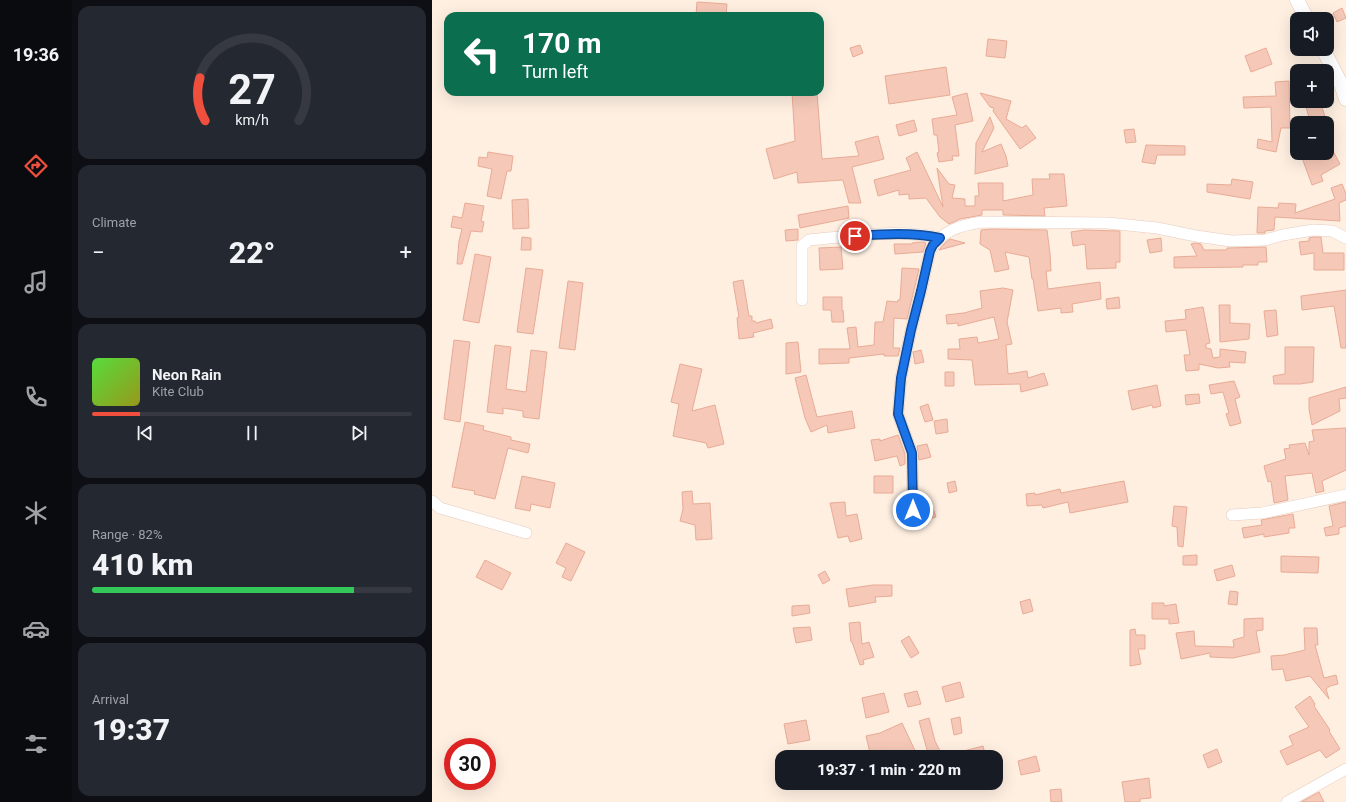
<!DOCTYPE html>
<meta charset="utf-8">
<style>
:root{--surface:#171b24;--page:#242831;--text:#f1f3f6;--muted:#9ea1a6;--line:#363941;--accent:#f04f3d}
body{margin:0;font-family:Roboto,sans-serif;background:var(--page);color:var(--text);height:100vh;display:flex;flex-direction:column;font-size:15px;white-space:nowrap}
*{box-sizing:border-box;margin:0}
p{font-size:13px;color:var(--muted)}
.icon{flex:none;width:22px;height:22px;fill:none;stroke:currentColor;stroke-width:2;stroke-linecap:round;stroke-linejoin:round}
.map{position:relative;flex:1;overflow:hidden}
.details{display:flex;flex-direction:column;gap:6px;padding:6px;background:#0d0f14;width:360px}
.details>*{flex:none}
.hud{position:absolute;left:12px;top:12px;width:380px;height:84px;border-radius:12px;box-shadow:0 4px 16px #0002;background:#0b6e4f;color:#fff;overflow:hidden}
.fabs{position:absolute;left:858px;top:12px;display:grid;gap:8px}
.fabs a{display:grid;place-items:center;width:44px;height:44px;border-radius:8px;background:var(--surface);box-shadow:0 4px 16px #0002;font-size:20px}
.speed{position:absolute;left:12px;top:738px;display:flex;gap:8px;font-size:20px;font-weight:700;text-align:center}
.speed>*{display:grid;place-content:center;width:52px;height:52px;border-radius:50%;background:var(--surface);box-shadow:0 4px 16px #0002;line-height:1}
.speed .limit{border:6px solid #d22;background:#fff;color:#111}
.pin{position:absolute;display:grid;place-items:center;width:34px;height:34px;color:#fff;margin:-17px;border:2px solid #fff;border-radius:50%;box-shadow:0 1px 4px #0007}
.me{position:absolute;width:44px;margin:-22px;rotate:0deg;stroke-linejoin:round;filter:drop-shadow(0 0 3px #0008)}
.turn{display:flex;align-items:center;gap:14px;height:84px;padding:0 12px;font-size:18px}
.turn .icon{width:52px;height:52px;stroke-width:2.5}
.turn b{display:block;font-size:28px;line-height:34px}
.big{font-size:30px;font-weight:800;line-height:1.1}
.details .widget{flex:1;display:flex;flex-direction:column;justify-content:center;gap:6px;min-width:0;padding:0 14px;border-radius:12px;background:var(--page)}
.details .dial{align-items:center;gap:0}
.dial svg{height:104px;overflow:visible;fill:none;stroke:var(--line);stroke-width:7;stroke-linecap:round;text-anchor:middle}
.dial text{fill:var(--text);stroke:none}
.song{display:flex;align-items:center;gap:12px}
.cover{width:48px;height:48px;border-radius:6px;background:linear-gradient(135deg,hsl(110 70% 55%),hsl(60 70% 35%))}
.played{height:4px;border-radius:2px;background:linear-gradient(90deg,var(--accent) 15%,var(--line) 15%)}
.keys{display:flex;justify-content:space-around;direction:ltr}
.heat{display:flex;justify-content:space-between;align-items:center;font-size:22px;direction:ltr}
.charge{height:6px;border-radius:3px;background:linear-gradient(90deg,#34c759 82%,var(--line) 0)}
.trip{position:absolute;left:343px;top:750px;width:228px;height:40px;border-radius:12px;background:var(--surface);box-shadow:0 4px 16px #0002;font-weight:800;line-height:40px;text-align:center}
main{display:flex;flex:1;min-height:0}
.dock{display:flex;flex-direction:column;width:72px;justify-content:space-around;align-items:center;background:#090b0e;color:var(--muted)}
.dock .icon{width:28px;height:28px}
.dock .selected{color:var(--accent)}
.dock b{font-size:18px;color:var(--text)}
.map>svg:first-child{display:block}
.building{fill:#f5c8b7;stroke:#e9ab96}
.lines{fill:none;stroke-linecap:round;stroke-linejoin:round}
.minor-casing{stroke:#e4ccbf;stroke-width:12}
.tertiary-casing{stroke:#e4ccbf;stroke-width:15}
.minor{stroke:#fff;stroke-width:11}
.tertiary{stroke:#fff;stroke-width:14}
.route-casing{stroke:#114b97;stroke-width:10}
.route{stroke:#1a73e8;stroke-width:7}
</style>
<main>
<nav class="dock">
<b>19:36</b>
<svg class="icon selected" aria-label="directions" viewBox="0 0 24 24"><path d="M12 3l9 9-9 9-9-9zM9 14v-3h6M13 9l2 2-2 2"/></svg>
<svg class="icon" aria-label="music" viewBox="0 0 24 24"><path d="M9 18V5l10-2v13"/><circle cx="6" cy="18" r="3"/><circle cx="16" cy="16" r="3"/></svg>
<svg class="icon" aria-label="phone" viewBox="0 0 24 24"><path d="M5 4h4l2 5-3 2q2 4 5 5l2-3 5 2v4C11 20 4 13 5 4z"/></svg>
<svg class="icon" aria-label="climate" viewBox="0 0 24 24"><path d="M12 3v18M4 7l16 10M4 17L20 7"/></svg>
<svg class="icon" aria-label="car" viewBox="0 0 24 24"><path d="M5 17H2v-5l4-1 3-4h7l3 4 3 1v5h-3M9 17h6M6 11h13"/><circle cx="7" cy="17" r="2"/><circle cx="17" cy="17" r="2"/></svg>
<svg class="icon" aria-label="filters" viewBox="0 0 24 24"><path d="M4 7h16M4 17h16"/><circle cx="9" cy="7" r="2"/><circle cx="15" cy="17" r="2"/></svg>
</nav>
<section class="details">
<div class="widget dial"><svg viewBox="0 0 100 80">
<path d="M14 69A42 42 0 1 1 86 69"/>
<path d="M14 69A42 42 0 0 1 10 36" stroke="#f04f3d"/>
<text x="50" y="56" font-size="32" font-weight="700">27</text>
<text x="50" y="72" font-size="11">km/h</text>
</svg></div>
<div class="widget"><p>Climate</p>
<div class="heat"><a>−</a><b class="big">22°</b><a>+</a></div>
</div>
<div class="widget">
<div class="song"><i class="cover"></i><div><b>Neon Rain</b><p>Kite Club</p></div></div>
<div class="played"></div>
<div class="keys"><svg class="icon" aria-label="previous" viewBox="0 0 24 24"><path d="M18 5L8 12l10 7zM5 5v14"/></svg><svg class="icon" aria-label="pause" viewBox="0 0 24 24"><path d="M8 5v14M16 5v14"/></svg><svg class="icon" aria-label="next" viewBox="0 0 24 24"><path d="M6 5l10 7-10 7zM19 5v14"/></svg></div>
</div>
<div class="widget"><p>Range · 82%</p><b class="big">410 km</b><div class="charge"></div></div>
<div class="widget"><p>Arrival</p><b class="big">19:37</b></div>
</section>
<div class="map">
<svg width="914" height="802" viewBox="0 0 914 802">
<rect width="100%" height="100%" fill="#feefe1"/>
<!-- building -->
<path class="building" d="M265,2L295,4L294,16L264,15Z
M910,8L914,18L905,22L901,13Z
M556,39L575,41L573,58L554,56Z
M428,45L431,53L421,57L418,48Z
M834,48L840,64L819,72L813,56Z
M514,67L518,95L457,104L453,76Z
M857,81L858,128H849L844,152L825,148L826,139L840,142L839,107L812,108L811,97L844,96L843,82Z
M360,92H385L390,159L427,156L423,142L446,136L452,159L420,167L429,203H417L411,180L366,183L365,172L342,179L334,149L363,141Z
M535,93L541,121L523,125L527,156H520L521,160L507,162L505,153L507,152L505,135H502L500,119L525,115L520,97Z
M548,93L579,101L574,119L590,128L594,125L604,138L588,149L561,111L562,108L558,107Z
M872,101H888L895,123H879Z
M558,117L562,128L550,152L569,144L574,156L576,166L543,174L544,143Z
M482,120L485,131L467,136L464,125Z
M702,129L704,142L694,143L692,130Z
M895,140L908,164L889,175L891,181L880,185L869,155L895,154Z
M714,145L753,146V155H725L723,164L710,162Z
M56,152L81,156L79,171H75L69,199L55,196L60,169L46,166L47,157L55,158Z
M485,152L511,207L505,168L517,184L523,185L520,198L533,199V206H543V196H547L546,183H571V201L601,195L600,179H618L617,174H632L635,206L612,208L613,216L571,215V210H550V215L528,219L517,224L508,217L494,198L477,199V194L467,195V190L446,196L442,180L479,170L474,158Z
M800,179L821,182L818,199L775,192V184L799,185Z
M910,184L914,194V200L907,203L908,221L843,217L842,230L833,231V233H825L826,207L846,208L847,203L864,204L863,213L903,199L899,188Z
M96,199L97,228L81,229L80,200Z
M33,203L52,206L49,221L52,222L50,232L39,231L30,264H25L27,241L30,229L19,227L21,216L30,218Z
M416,206L417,218L368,228L366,215Z
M366,229V240L354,241L353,230Z
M560,229L615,230L618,254L619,271H614L616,289L668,282L669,299L640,304L641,312L629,313V308L606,311L601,279H600L597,257L573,252L577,269L563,272L558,250L548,244L549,230Z
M652,230L688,231V262H684V268L655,269L653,244L641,246L639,232Z
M90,237L99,238V250H89Z
M881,237H889L891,253H912V270H882V253L869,255L867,242L877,241V238Z
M729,238L730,251L718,253L715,240Z
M518,239L533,243L507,250L512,244Z
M489,242L494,243L491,252L463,254L462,244H480V243Z
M763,243L769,244L772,250H795V248L834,247L835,262H826V265H811V267L742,268V257L765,256L759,244Z
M409,247L411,269L388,270L387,248Z
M43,254L59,257L47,323L31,320Z
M94,268L111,270L101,334L85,332Z
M470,268L487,269L475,319L462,318L461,348H468L466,356H452V354L417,358V363L387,364V349H418L415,328L424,327L426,347L442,345L443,322H451L455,301L465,302L466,300H468Z
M311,280L317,316H320V321H323L324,323L339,319L341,328L321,333L322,337L307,339L305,318L307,317L301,282Z
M136,281L151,283L143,350L127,348Z
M571,288L581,290L575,322L580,344L574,345L576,374L595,371L596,378L612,373L616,385L589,392L588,384L543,385L540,360L516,359V349H528L527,339L545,337L546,343L567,339L562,317L526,326V323L515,324L514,315L532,313L550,308L548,291Z
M914,290V348H909L902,306L870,310L869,296Z
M391,297H410V311L411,310L412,322H400L399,310H391Z
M687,297L688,308L675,309L674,299Z
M787,305H798V323L818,324L817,339L788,342Z
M771,307L778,343L774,344V348L779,349L781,358L788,357V349L814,352L813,363L797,362L798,367L786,368L767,364V370L754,371L752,355H758L754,330L734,332L733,321L754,319L753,310Z
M844,310L846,335L835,337L832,311Z
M22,340L38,342L28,422L12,419Z
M366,342L369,372L354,374V343Z
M63,345L79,347L74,389L94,392L99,350L115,352L107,419L91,417V411L71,408V414L55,412Z
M853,347H882L881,382L868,384H842L841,376L853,374Z
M489,350L492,362L483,364L481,352Z
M248,364L270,369L260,411L283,405L292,444L276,448L274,443L241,436L247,404L239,402Z
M513,372H522V386H513Z
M374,375L385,417L420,411L423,428L396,433L395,425L379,432L373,418L363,378Z
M802,381L808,397L803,399L809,423L798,426L794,414L797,413L791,392L779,394L777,385Z
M725,385L729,406L721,408L720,405L700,410L696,391Z
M914,387V398L907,399L908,411L880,425L877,409V398Z
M767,394L768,403L754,405L753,395Z
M496,404L501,420L493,422L488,407Z
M515,419L516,432L504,434L502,421Z
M33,422L52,426L51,430L79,437V440L98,444L96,453L76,448L63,499L42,494L43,491L20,487Z
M914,428V470L890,481L892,491L884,493L880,473L853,476L856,500L842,503L839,481L836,482L832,466L854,459L852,449L858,448L857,445L873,443L877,455V442L882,441L880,430Z
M466,435L473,454V464L468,466L465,456L443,461L439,440L448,439V441Z
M495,444L499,457L487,460L485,446Z
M90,476L123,483L118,508L99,504L98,511L83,508Z
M442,476H461V493H442Z
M523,481L525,491L517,493L515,483Z
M692,481L696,502L638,513L636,502L611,508L610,505L595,506L594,494L603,493V495L628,489L629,493Z
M260,491L261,504L278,503L280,539L264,540L263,525L248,521L251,509L250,492Z
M413,502L414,516L425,514L430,539L418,542L416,536L406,538L398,503Z
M914,502V526L907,528V534L894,536L892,528L901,526L897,506Z
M742,506L755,507L751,547L746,546L745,527L740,526Z
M501,508L504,517L494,520L492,511Z
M861,514L863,528H857V533L832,537V534L812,538L810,528L830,525L829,520Z
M134,543L153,552L139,581L130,577L134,568L124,563Z
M765,555V565H751V556Z
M849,556L887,557L886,573L849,572Z
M53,560L79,573L70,590L44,577Z
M800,565L803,576L785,581L782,570Z
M393,571L398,580L391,584L386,575Z
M441,585H460V596L443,597L444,602L417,607L414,589Z
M798,591L806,592L805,605L796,604Z
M598,599L601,611L591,614L588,602Z
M720,603H732V606L744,604L747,623L737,624V619H720Z
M377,605L378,613L360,616V606Z
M831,618V630L824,631L828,652L801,658L778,657V653L749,659L744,633L762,631L763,646L802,647L801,640L812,637V619Z
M428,622L430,644L437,642L442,657L431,660L432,664L428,665L420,642H419L417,623Z
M378,627L380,640L364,643L361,628Z
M872,628H885L886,645H883L892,678L904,675L906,684L898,686L894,689L897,699L878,676L854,681L851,669L840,670L839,656L852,655L873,650Z
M703,629L704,635H713V649H706L709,664L698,666V630Z
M477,636L487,653L479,658L469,641Z
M528,682L532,697L514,702L510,687Z
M485,691L489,704L476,707L472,694Z
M452,693L457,712L434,718L430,698Z
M878,696L883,704L882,706L898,730L897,731L908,749L894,758L888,750L855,765L848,751L861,745L857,736L877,727L863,707Z
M528,717L530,733L522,735L519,719Z
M497,718L503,741L511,757H497L487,721Z
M374,720L378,740L356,744L352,724Z
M470,723L486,757H454L452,750L438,753L434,736L448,733Z
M551,746L554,757H520V754Z
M785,749L790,762L776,768L771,755Z
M604,756L608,771L589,775L586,761Z
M717,778L719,798L708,799V802H693L690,782Z
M629,789L630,802H619L618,790Z
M887,792L892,802H869Z"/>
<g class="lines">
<!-- minor casing -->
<g class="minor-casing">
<path id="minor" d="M370,300V246L377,240C420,236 465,229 508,238
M0,501L8,508L94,533
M481,510L480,453L466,414L469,378L479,330L489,291L498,251C509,231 528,225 550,222L676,223L725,228L764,236L799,241L833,240L851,235L881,230L900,231L914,238
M800,515L830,513L914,495
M855,802L914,769"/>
</g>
<!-- tertiary casing -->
<g class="tertiary-casing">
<path id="tertiary" d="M865,0L875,19
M891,49L909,84L914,99"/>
</g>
<!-- minor -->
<use href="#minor" class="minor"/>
<!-- tertiary -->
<use href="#tertiary" class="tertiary"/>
</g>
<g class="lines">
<!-- route casing -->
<g class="route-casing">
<path id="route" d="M423,236C452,234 480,232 508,238L501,245L498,251L489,291L479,330L469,378L466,414L480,453L481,510"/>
</g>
<!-- route -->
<use href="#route" class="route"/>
</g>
</svg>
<div class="fabs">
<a><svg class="icon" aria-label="sound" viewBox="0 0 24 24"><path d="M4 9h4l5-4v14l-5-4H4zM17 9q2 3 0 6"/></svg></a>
<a>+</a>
<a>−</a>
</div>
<div class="speed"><div class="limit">30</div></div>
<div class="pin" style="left:423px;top:236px;background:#d93025"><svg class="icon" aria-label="arrive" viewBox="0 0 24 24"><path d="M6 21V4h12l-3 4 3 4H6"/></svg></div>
<svg class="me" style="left:481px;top:510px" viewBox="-20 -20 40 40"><circle r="17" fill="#1a73e8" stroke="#fff" stroke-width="3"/><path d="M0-11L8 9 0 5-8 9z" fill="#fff"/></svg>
<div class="trip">19:37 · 1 min · 220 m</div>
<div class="hud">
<div class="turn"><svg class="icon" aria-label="left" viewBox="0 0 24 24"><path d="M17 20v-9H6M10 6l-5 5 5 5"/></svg><div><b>170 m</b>Turn left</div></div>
</div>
</div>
</main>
